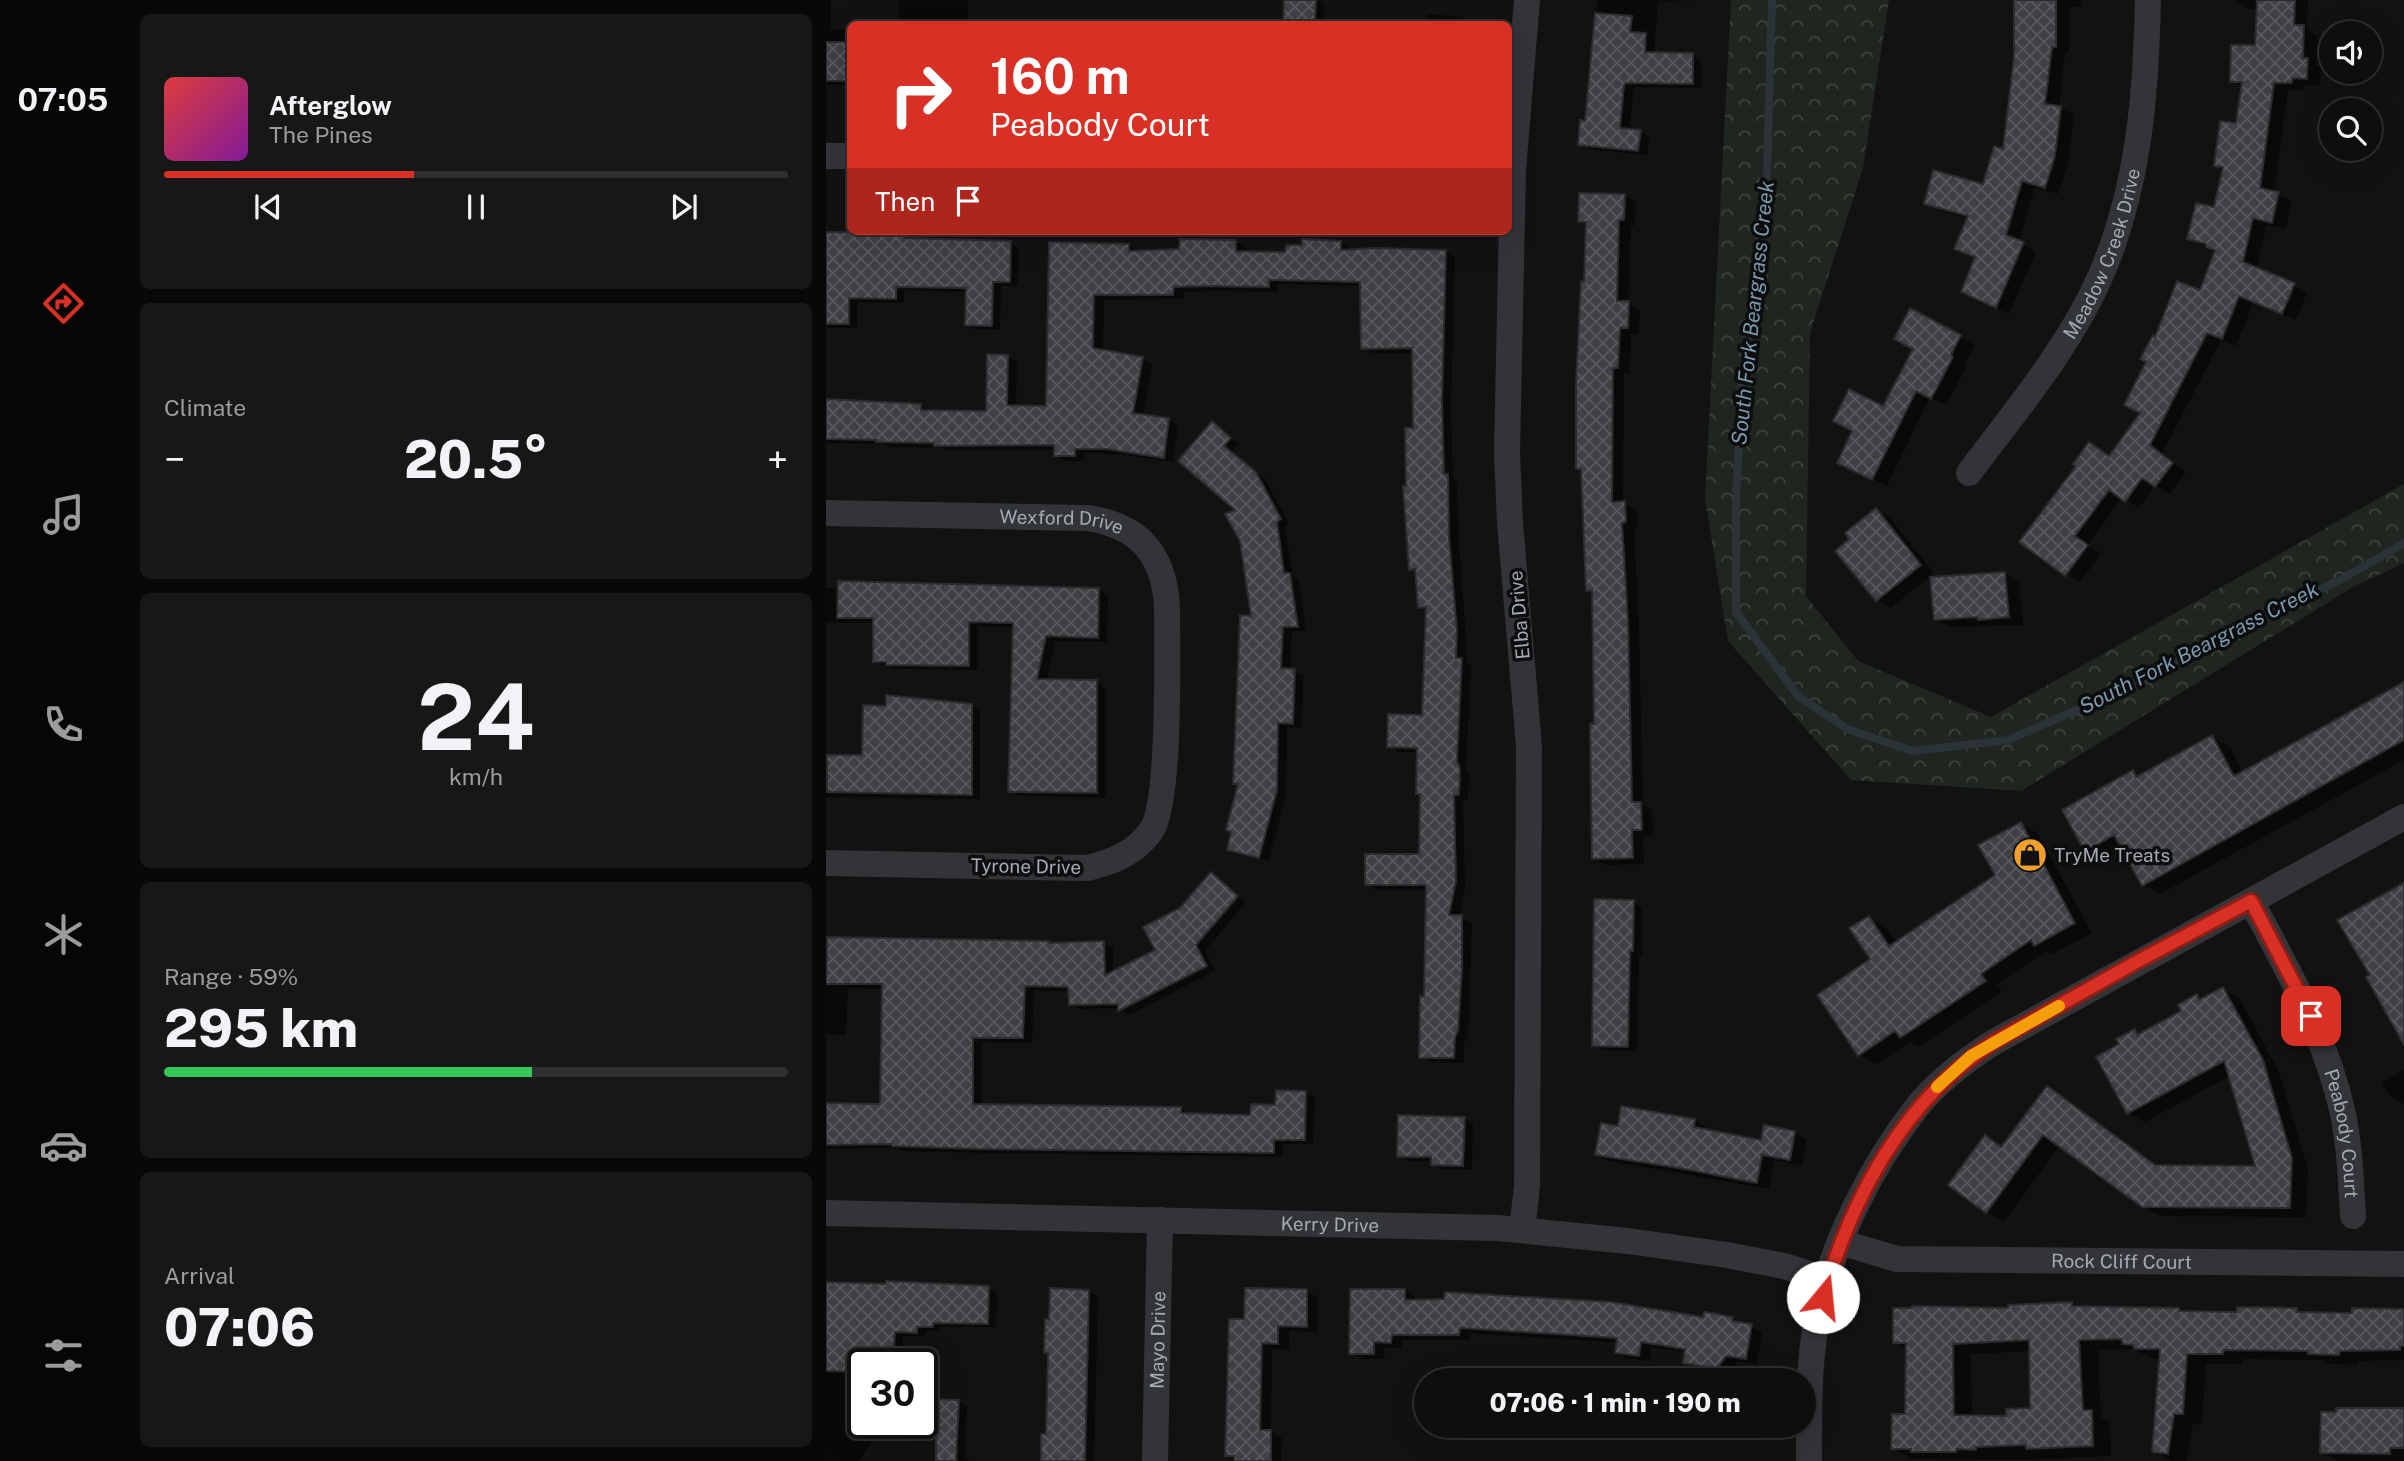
<!DOCTYPE html>
<meta charset="utf-8">
<style>
:root{--surface:#0e0e0e;--page:#171717;--text:#f1f3f6;--muted:#9b9c9e;--line:#2e2e2e;--accent:#d93025}
body{margin:0;font-family:"Public Sans",sans-serif;background:var(--page);color:var(--text);height:100vh;display:flex;flex-direction:column;font-size:26px;white-space:nowrap}
*{box-sizing:border-box;margin:0}
p{font-size:23px;color:var(--muted)}
.icon{flex:none;width:38px;height:38px;fill:none;stroke:currentColor;stroke-width:2;stroke-linecap:round;stroke-linejoin:round}
.map{position:relative;flex:1;overflow:hidden}
.sheet{display:flex;flex-direction:column;gap:14px;padding:14px;background:#080808;width:700px}
.sheet>*{flex:none}
.top-card{position:absolute;left:21px;top:21px;width:665px;height:214px;border-radius:10px;box-shadow:0 7px 28px #0002,0 0 0 2px var(--line);background:#d93025;color:#fff;overflow:hidden}
.controls{position:absolute;left:1493px;top:21px;display:grid;gap:14px}
.controls a{display:grid;place-items:center;width:63px;height:63px;border-radius:50%;background:var(--surface);box-shadow:0 7px 28px #0002,0 0 0 2px var(--line);font-size:35px}
.speed{position:absolute;left:21px;top:1348px;display:flex;gap:14px;font-size:35px;font-weight:700;text-align:center}
.speed>*{display:grid;place-content:center;width:91px;height:91px;border-radius:50%;background:var(--surface);box-shadow:0 7px 28px #0002,0 0 0 2px var(--line);line-height:1}
.speed .limit{border:4px solid #111;border-radius:10px;background:#fff;color:#111}
.pin{position:absolute;display:grid;place-items:center;width:60px;height:60px;color:#fff;margin:-30px;border-radius:14px;box-shadow:0 4px 10px #0006}
.me{position:absolute;width:77px;margin:-38px;rotate:17deg;stroke-linejoin:round;filter:drop-shadow(0 0 5px #0008)}
.turn{display:flex;align-items:center;gap:24px;height:147px;padding:0 28px;font-size:32px}
.turn .icon{width:91px;height:91px;stroke-width:2.5}
.turn b{display:block;font-size:49px;line-height:60px}
.then{display:flex;align-items:center;height:66px;padding:0 28px;background:#0003;gap:14px;font-size:26px}
.big{font-size:52px;font-weight:800;line-height:1.1}
.sheet .tile{flex:1;display:flex;flex-direction:column;justify-content:center;gap:10px;min-width:0;padding:0 24px;border-radius:10px;background:var(--page)}
.sheet .dial{align-items:center;gap:0}
.dial b{font-size:91px;line-height:1}
.song{display:flex;align-items:center;gap:21px}
.cover{width:84px;height:84px;border-radius:10px;background:linear-gradient(135deg,hsl(0 70% 55%),hsl(290 70% 35%))}
.played{height:7px;border-radius:4px;background:linear-gradient(90deg,var(--accent) 40%,var(--line) 40%)}
.keys{display:flex;justify-content:space-around;direction:ltr}
.heat{display:flex;justify-content:space-between;align-items:center;font-size:38px;direction:ltr}
.charge{height:10px;border-radius:5px;background:linear-gradient(90deg,#34c759 59%,var(--line) 0)}
.trip{position:absolute;left:588px;top:1368px;width:402px;height:70px;border-radius:35px;background:var(--surface);box-shadow:0 7px 28px #0002,0 0 0 2px var(--line);font-weight:800;line-height:70px;text-align:center}
main{display:flex;flex:1;min-height:0}
.tab-bar{display:flex;flex-direction:column;width:126px;justify-content:space-around;align-items:center;background:#060606;color:var(--muted)}
.tab-bar .icon{width:49px;height:49px}
.tab-bar .on{color:var(--accent)}
.tab-bar b{font-size:32px;color:var(--text)}
.map>svg:first-child{display:block}
.forest{fill:url(#forest-crowns)}
.shadow{fill:#0007;fill-rule:evenodd}
.lines{fill:none;stroke-linecap:round;stroke-linejoin:round}
.stream{stroke:#2b3339;stroke-width:8}
.building{fill:url(#building-cross-hatch);stroke:#2c2c2f;stroke-width:2;fill-rule:evenodd}
.street{stroke:#333438;stroke-width:26}
.route-casing{stroke:#8d1f18;stroke-width:18}
.route{stroke:#d93025;stroke-width:12}
.slow{stroke:#f59e0b;stroke-width:12}
.labels{text-anchor:middle;stroke-width:7;stroke-linejoin:round;paint-order:stroke}
.street-label{font-size:19px;fill:#a3aab4;stroke:#0d0d0e}
.poi-label{font-size:19px;fill:#a3aab4;stroke:#0d0d0e;text-anchor:start}
.water-label{font-size:21px;font-style:italic;fill:#7a9aaf;stroke:#0d0d0e}
</style>
<main>
<nav class="tab-bar">
<b>07:05</b>
<svg class="icon on" aria-label="directions" viewBox="0 0 24 24"><path d="M12 3l9 9-9 9-9-9zM9 14v-3h6M13 9l2 2-2 2"/></svg>
<svg class="icon" aria-label="music" viewBox="0 0 24 24"><path d="M9 18V5l10-2v13"/><circle cx="6" cy="18" r="3"/><circle cx="16" cy="16" r="3"/></svg>
<svg class="icon" aria-label="phone" viewBox="0 0 24 24"><path d="M5 4h4l2 5-3 2q2 4 5 5l2-3 5 2v4C11 20 4 13 5 4z"/></svg>
<svg class="icon" aria-label="climate" viewBox="0 0 24 24"><path d="M12 3v18M4 7l16 10M4 17L20 7"/></svg>
<svg class="icon" aria-label="car" viewBox="0 0 24 24"><path d="M5 17H2v-5l4-1 3-4h7l3 4 3 1v5h-3M9 17h6M6 11h13"/><circle cx="7" cy="17" r="2"/><circle cx="17" cy="17" r="2"/></svg>
<svg class="icon" aria-label="filters" viewBox="0 0 24 24"><path d="M4 7h16M4 17h16"/><circle cx="9" cy="7" r="2"/><circle cx="15" cy="17" r="2"/></svg>
</nav>
<section class="sheet">
<div class="tile">
<div class="song"><i class="cover"></i><div><b>Afterglow</b><p>The Pines</p></div></div>
<div class="played"></div>
<div class="keys"><svg class="icon" aria-label="previous" viewBox="0 0 24 24"><path d="M18 5L8 12l10 7zM5 5v14"/></svg><svg class="icon" aria-label="pause" viewBox="0 0 24 24"><path d="M8 5v14M16 5v14"/></svg><svg class="icon" aria-label="next" viewBox="0 0 24 24"><path d="M6 5l10 7-10 7zM19 5v14"/></svg></div>
</div>
<div class="tile"><p>Climate</p>
<div class="heat"><a>−</a><b class="big">20.5°</b><a>+</a></div>
</div>
<div class="tile dial"><b>24</b><p>km/h</p></div>
<div class="tile"><p>Range · 59%</p><b class="big">295 km</b><div class="charge"></div></div>
<div class="tile"><p>Arrival</p><b class="big">07:06</b></div>
</section>
<div class="map">
<svg width="1578" height="1461" viewBox="0 0 1578 1461">
<defs>
<pattern id="forest-crowns" width="20" height="18" patternUnits="userSpaceOnUse" patternTransform="scale(1.75)"><rect width="20" height="18" fill="#1e261f"/><path d="M2 6a3 3 0 1 1 6 0M12 15a3 3 0 1 1 6 0" fill="none" stroke="#3c433d"/></pattern>
<pattern id="building-cross-hatch" width="8" height="8" patternUnits="userSpaceOnUse" patternTransform="scale(1.75)"><rect width="8" height="8" fill="#3e4043"/><path d="M0 0l8 8M0 8l8-8" fill="none" stroke="#57595c"/></pattern>
</defs>
<rect width="100%" height="100%" fill="#121213"/>
<!-- forest -->
<path class="forest" d="M905,0H1063L1037,168L984,333L980,596L1032,661L1165,717L1578,484V563L1527,587L1195,791L1025,780L902,641L879,499Z"/>
<!-- shadow -->
<path class="shadow" d="M0,0H5V29L24,30V85H0Z
M73,0H142V24H73Z
M459,0L498,1L497,24H459Z
M772,0H874L832,1L828,54H866L875,60V88L808,87L803,131L814,132L823,137L821,155L763,149L754,144L761,123Z
M1190,0H1255V7H1243V53H1239L1233,107L1248,115L1242,164L1232,194L1209,187L1193,242L1210,252L1183,314L1137,292L1151,258L1131,248L1143,219L1113,210L1100,203L1158,186L1178,151L1190,57Z
M1409,0H1482L1481,30L1491,35L1490,65L1495,68L1494,85H1479V90H1462L1448,193L1466,201L1460,229L1441,225L1430,269L1481,292L1470,320L1427,303L1410,346L1395,340L1336,454L1360,472L1344,494L1329,485L1313,508L1296,497L1262,545L1275,554L1254,582L1196,541L1284,457L1316,413L1330,339L1375,292L1391,252L1363,239L1389,209L1399,170L1390,165L1412,125L1417,87L1406,81L1431,47L1432,9H1423Z
M601,14L636,17L645,22V24H600Z
M799,196L810,202L809,225L805,226L802,303L814,310L813,334H805L804,374L798,373L797,503L811,510V528L808,529L813,629L817,805L826,810L827,836H817L818,864L780,865L768,858L770,726L768,593L762,590L756,471L751,468L761,225L754,221Z
M0,233L78,235L87,240L184,243L193,248L192,286H175L174,330L149,329L141,324L142,292L78,290V303L31,302V328H4L0,325Z
M410,242L420,247L419,253L461,254L515,242L525,248V251H620L629,257L625,407L627,479L631,481L633,544L640,637V662L645,666L640,767L643,775L642,800H637L639,887L633,917L646,923L642,1037L638,1043V1063L605,1062L595,1057L600,998L601,890H551L541,884L595,856L596,795L592,793L593,752H573L563,746L598,717L602,611L594,607L591,572L585,569L582,487L588,430V353H546L536,348V286L452,284V292L389,291L357,292V299L278,300L277,351L316,358L326,364L317,416L343,420L352,425L347,462L293,454L258,453L259,461H239L229,455L230,450H120L116,448L62,447L58,444L0,443V401L95,406L105,412L162,413L182,357L191,362L190,407H222L225,244L302,245L312,251H355Z
M1085,311L1149,345L1138,365L1141,366L1120,405L1104,397L1061,486L1027,470L1089,349Z
M386,424L413,444L406,452L439,479L463,524L459,527L467,576L473,580L480,631H466L464,670L477,676L476,728L461,727L460,795L443,861L412,854L403,849L413,786L409,783L427,618L412,511Z
M1050,510L1064,518L1108,573L1065,608L1051,600Z
M1179,573L1193,582L1197,625L1124,627L1109,619Z
M0,588L272,590L282,595L281,642L229,641L221,681L270,682L280,688V798L194,796L184,791L189,627L152,626V670L71,669L66,666H58L49,661L48,623L0,622Z
M1578,684V760L1334,894L1317,884L1298,849L1277,860L1260,850L1307,772L1315,777L1386,737L1404,747L1417,773Z
M145,706L154,711V799L0,797V756L37,757Z
M1195,824L1212,834L1266,933L1226,954L1220,951L1171,984L1176,991L1093,1047L1084,1042L1051,1064L1033,1054L1046,960L1043,918L1060,928L1071,943L1171,875Z
M385,874L420,902L379,951L389,971L303,1015L294,1008L254,1009L244,1004V991L208,990L206,1043L156,1042L155,1106L355,1109L365,1115L426,1117L479,1093L489,1098L487,1144H457V1157L164,1153L77,1151L72,1148L0,1149V1105L56,1106L57,989L22,988L20,1035L0,1034V940L188,942L226,945L277,943L287,948V972L331,951L355,909Z
M807,902L816,907V955H813L811,1051L777,1050L768,1045Z
M1397,989L1414,999L1453,1072L1482,1169L1480,1217L1335,1216L1317,1206L1234,1145L1178,1222L1161,1212L1159,1138L1177,1147L1222,1089L1239,1098L1333,1167L1432,1168L1404,1076L1319,1122L1302,1113L1295,1045L1309,1031L1315,1035L1357,1012L1371,996L1377,1000Z
M1578,1070V1104L1563,1095L1556,1083Z
M638,1118L647,1124L646,1170L616,1169L606,1164V1161H582L573,1156Z
M869,1121L881,1128L880,1131L937,1142L939,1127L969,1133L981,1140L976,1166L948,1160L943,1189L783,1161L771,1155Z
M0,1285L162,1288L171,1293L170,1327H115V1331H99V1336H77L76,1363H37V1423H54L53,1431L33,1461H0Z
M262,1291L272,1297L268,1461H217L222,1436L224,1354L220,1352Z
M481,1291L492,1298L491,1332L463,1331V1349H446L445,1432L456,1438L455,1461H407L400,1455L420,1321Z
M578,1291L589,1297V1302L907,1318L936,1332L931,1364L911,1361L902,1374L869,1368L858,1362L860,1352L825,1347L823,1361L801,1358L791,1352L792,1343L644,1333L643,1340H576L575,1348H559L558,1359H536L525,1353Z
M1245,1303L1253,1308L1353,1310L1358,1313L1413,1314L1470,1310L1477,1314H1528V1310L1578,1311V1360L1532,1361V1365L1503,1364L1496,1360L1417,1359L1416,1364H1380L1376,1424L1367,1423L1361,1461H1345L1328,1451L1335,1359H1328L1307,1349L1272,1350L1275,1417L1284,1422L1285,1456L1199,1460L1086,1459L1067,1448L1081,1416L1082,1349L1069,1342L1184,1310ZM1205,1351L1206,1410L1182,1418L1146,1417L1145,1354Z
M133,1401L141,1406L139,1457L143,1461H112Z
M1578,1409V1461H1512L1496,1452L1512,1410Z"/>
<g class="lines">
<!-- stream -->
<path class="stream" d="M946,0L941,174L917,371L910,497V612L973,697L1021,729L1087,751L1182,740L1283,696L1521,576L1578,543"/>
</g>
<!-- building -->
<path class="building" d="M458,0H490L489,24H457Z
M1188,0H1230V47H1226L1219,104L1235,106L1229,156L1219,188L1196,181L1180,235L1198,242L1170,308L1135,292L1149,257L1128,249L1142,216L1098,204L1107,170L1157,184L1168,146L1177,149L1188,57Z
M1431,0H1469L1468,25H1478L1477,58H1482L1481,79L1466,78V83H1448L1434,188L1453,192L1446,223L1427,218L1417,262L1469,283L1456,314L1413,296L1396,339L1381,333L1324,445L1347,463L1329,487L1316,478L1299,502L1283,490L1249,536L1262,545L1239,576L1193,542L1250,466L1247,464L1263,442L1283,456L1314,413L1298,405L1320,362L1314,359L1327,335L1329,337L1351,281L1374,290L1389,250L1380,247V244L1361,239L1370,203L1388,207L1397,167L1388,166L1394,121L1410,123L1416,82H1404L1405,45H1429Z
M769,13L806,16L804,32L820,33L819,52L867,53V84L800,83L798,85L794,128L815,130L812,151L752,145L754,120L759,121Z
M0,42H24V81H0Z
M753,193L799,194L798,220H793L791,301H803L802,328H794L792,368H787L786,502L799,501L800,522L796,523L802,621L806,802H815L816,830H806L807,858L766,859L764,724H768L766,590L760,591L755,469H750V382L755,281L758,282L760,222H752Z
M0,232L78,233V238L185,241L184,282H167L166,326L139,325L140,288L70,287V299L23,298V324H0Z
M354,239L410,240V251L459,252L460,245H476V239L515,241V250L548,248L620,250L616,401L618,474H622L623,537L631,631L630,658H636L631,761L634,769L633,795H628L630,881L623,915H636V969L632,1031L629,1037L628,1058H593L594,996L598,997L600,885H539V854H593L594,794H590L591,748L561,747L562,714L596,715L600,607L592,608L589,569L583,570L577,486H580L579,428H587L586,348L535,349L534,282L443,280V287L378,286L348,287L347,295H268L267,348L317,357L307,413L343,418L338,458L281,449H249V456H228V445L108,446V443L50,442L51,440L0,439V399L95,404V410L160,411L161,354L182,355L181,405L220,406L223,242L303,244V251L353,249Z
M1084,308L1135,335L1125,355L1127,357L1105,399L1090,391L1046,480L1011,463L1026,431L1007,421L1023,389L1057,406L1087,349L1068,339Z
M386,421L405,438L398,446L430,472L455,519L451,522L458,573H464L472,627H457L455,668L469,669L467,724L452,723L451,790L433,858L401,850L405,832L400,830L412,784H407L414,615L425,616L414,541L399,514L409,510L352,461Z
M1050,508L1095,565L1050,601L1009,551L1023,539L1019,533Z
M1179,572L1183,617L1152,620L1151,617L1108,620L1104,577Z
M12,581L273,588L272,638L220,636L211,679L271,680V793L182,792L187,623L143,622V666L60,665V662H47V618H11Z
M1578,682V740L1316,886L1288,835L1259,852L1236,810L1307,770L1310,777L1386,735L1408,776Z
M60,695L146,704V795L1,792V755H36L37,705L60,706Z
M1195,822L1249,923L1208,946L1205,940L1155,974L1160,981L1074,1038L1069,1031L1032,1056L991,995L1044,959L1023,928L1043,916L1063,946L1169,875L1152,845Z
M385,872L412,896L370,945L381,966L292,1011V1004L243,1005L242,987L199,986L197,1038H147V1104L355,1107V1113L424,1115L425,1104L449,1105L450,1090L480,1091L479,1140H448V1153L153,1149L66,1146V1144L0,1145V1103L54,1104L56,984H0L1,937L223,941V943L278,941L279,975L329,950L317,927L354,908Z
M1578,883V1045L1540,977L1544,975L1511,920Z
M768,899L808,900L807,951H804L802,1047L766,1046Z
M1397,987L1437,1060L1466,1158L1464,1208L1316,1207L1217,1135L1160,1213L1122,1185L1159,1135L1175,1147L1221,1086L1329,1165L1429,1166L1398,1061L1301,1114L1270,1057L1293,1044L1290,1039L1309,1029L1311,1035L1355,1011L1352,1005L1371,994L1373,1000Z
M795,1106L869,1119L868,1127L935,1140L938,1125L969,1131L964,1160L936,1155L931,1183L853,1168L769,1155L775,1123L792,1126Z
M572,1115L639,1117L637,1166L605,1165V1157H571Z
M60,1281L163,1286L162,1324L107,1323V1327H91V1333L69,1332L67,1363H37V1372L0,1371V1282L60,1284Z
M224,1288L263,1290L259,1461H215V1434H220L222,1353H218L219,1319H223Z
M419,1288L481,1289V1327L452,1326V1344L436,1343L434,1430H445V1461H408V1456H399L403,1319H418Z
M524,1289H579V1300L618,1299L619,1292L785,1302L877,1317L878,1312L891,1314L907,1317L906,1321L926,1324L920,1359L900,1356L891,1369L857,1363L859,1349L815,1342L813,1356L789,1353L791,1338L634,1328L633,1335H566L565,1343L548,1342V1354H523Z
M1246,1302V1306L1353,1308V1311L1411,1312V1307L1471,1308V1312L1526,1313V1308L1578,1309V1346H1574V1350L1514,1351L1513,1355L1482,1354V1351L1398,1350L1397,1354H1361L1357,1414H1348L1342,1454L1326,1452L1334,1349H1308L1307,1345L1296,1344V1339L1253,1340L1257,1410H1266L1267,1446L1200,1449V1445L1150,1447V1450L1131,1449L1130,1452H1085V1449H1065L1066,1414H1079L1080,1343H1067V1308H1086V1306L1182,1308V1305ZM1203,1340L1204,1408L1180,1409V1416L1128,1415L1127,1344Z
M110,1399L133,1400L130,1461H110Z
M1510,1408H1578V1448H1564V1454L1494,1453L1495,1412H1510Z"/>
<g class="lines">
<!-- street -->
<g class="street">
<path d="M0,156H24"/>
<path id="s1" d="M1143,473C1190,410 1243,348 1275,275C1313,187 1320,94 1322,0"/>
<path id="s2" d="M0,513L261,518C313,525 338,555 341,606C341,648 345,804 325,831C309,853 287,862 261,868L0,863"/>
<path id="s3" d="M1425,901C1462,970 1500,1037 1517,1114C1524,1148 1525,1182 1527,1216"/>
<path id="s4" d="M0,1213L672,1228L802,1241L901,1255L958,1266L1002,1280"/>
<path d="M696,1230L701,1186L703,746L684,523L681,453L687,170L701,0"/>
<path id="s5" d="M1014,1242L1071,1259L1578,1264"/>
<path id="s6" d="M329,1461L334,1220"/>
<path d="M983,1461C983,1413 982,1365 991,1318C1004,1246 1046,1165 1091,1107C1112,1081 1140,1060 1168,1042L1578,817"/>
</g>
</g>
<g class="lines">
<!-- route casing -->
<g class="route-casing">
<path id="route" d="M997,1297C1026,1197 1078,1099 1168,1042L1314,960L1425,901L1485,1016"/>
</g>
<!-- route -->
<use href="#route" class="route"/>
<!-- slow -->
<path class="slow" d="M1111,1087L1145,1056L1233,1006"/>
</g>
<!-- icons -->
<defs>
<g id="shop-disc" transform="scale(1.75)"><circle r="9.5" fill="#efa02f" stroke="#0d0d0e"/><path d="M-5-2.5h2.3a2.7 3.5 0 0 1 5.4 0H5L5.5 6h-11ZM-1.5-2.5h3a1.5 2.3 0 0 0-3 0Z" fill="#111"/></g>
</defs>
<g fill-rule="evenodd">
<use href="#shop-disc" x="1204" y="855"/>
</g>
<g class="labels">
<!-- street labels -->
<g class="street-label">
<text dy="7" stroke="none"><textPath href="#s1" startOffset="259">Meadow Creek Drive</textPath></text>
<text dy="7" stroke="none"><textPath href="#s2" startOffset="236">Wexford Drive</textPath></text>
<text transform="translate(693 615) rotate(-95)" y="7">Elba Drive</text>
<text transform="translate(200 866) rotate(1)" y="7">Tyrone Drive</text>
<text dy="7" stroke="none"><textPath href="#s3" startOffset="252">Peabody Court</textPath></text>
<text dy="7" stroke="none"><textPath href="#s4" startOffset="504">Kerry Drive</textPath></text>
<text dy="7" stroke="none"><textPath href="#s5" startOffset="284">Rock Cliff Court</textPath></text>
<text dy="7" stroke="none"><textPath href="#s6" startOffset="121">Mayo Drive</textPath></text>
</g>
<!-- poi labels -->
<g class="poi-label">
<text x="1228" y="862">TryMe Treats</text>
</g>
<!-- water labels -->
<g class="water-label">
<text transform="translate(927 313) rotate(-84)" y="7">South Fork Beargrass Creek</text>
<text transform="translate(1373 648) rotate(-27)" y="7">South Fork Beargrass Creek</text>
</g>
</g>
</svg>
<div class="controls">
<a><svg class="icon" aria-label="sound" viewBox="0 0 24 24"><path d="M4 9h4l5-4v14l-5-4H4zM17 9q2 3 0 6"/></svg></a>
<a><svg class="icon" aria-label="search" viewBox="0 0 24 24"><circle cx="10" cy="10" r="6"/><path d="M15 15l6 6"/></svg></a>
</div>
<div class="speed"><div class="limit">30</div></div>
<div class="pin" style="left:1485px;top:1016px;background:#d93025"><svg class="icon" aria-label="arrive" viewBox="0 0 24 24"><path d="M6 21V4h12l-3 4 3 4H6"/></svg></div>
<svg class="me" style="left:997px;top:1297px" viewBox="-20 -20 40 40"><circle r="19" fill="#fff"/><path d="M0-13L10 11 0 6-10 11z" fill="#d93025"/></svg>
<div class="trip">07:06 · 1 min · 190 m</div>
<div class="top-card">
<div class="turn"><svg class="icon" aria-label="right" viewBox="0 0 24 24"><path d="M7 20v-9h11M14 6l5 5-5 5"/></svg><div><b>160 m</b>Peabody Court</div></div>
<div class="then">Then<svg class="icon" aria-label="arrive" viewBox="0 0 24 24"><path d="M6 21V4h12l-3 4 3 4H6"/></svg></div>
</div>
</div>
</main>
